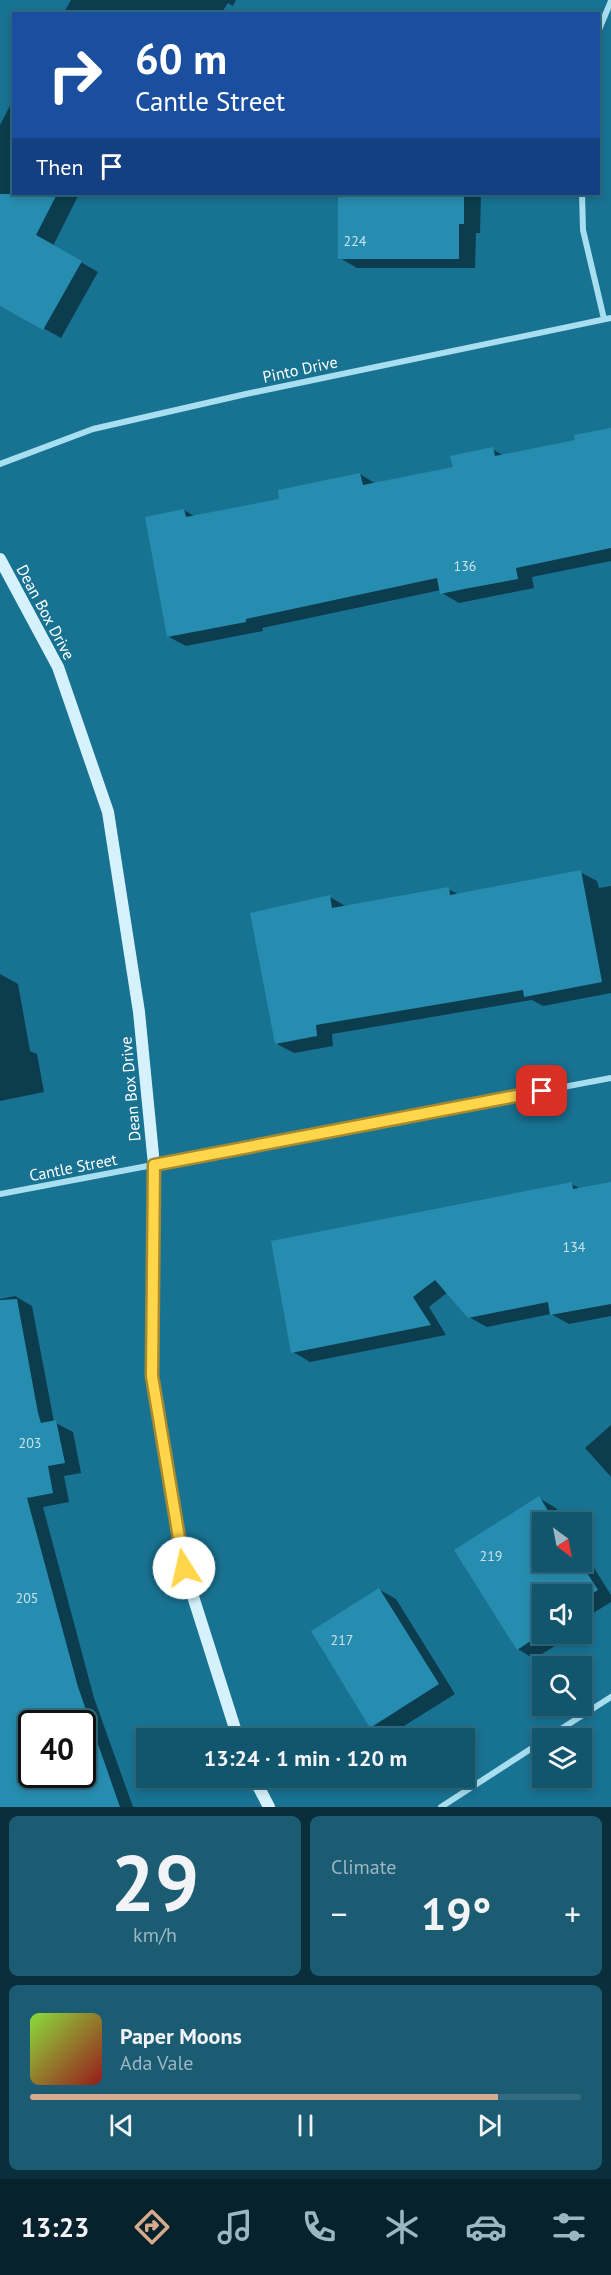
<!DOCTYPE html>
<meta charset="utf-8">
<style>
:root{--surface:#12566e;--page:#1b5c73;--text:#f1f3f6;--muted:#9cb7c2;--line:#316c81;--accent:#d6ab8b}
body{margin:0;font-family:"PT Sans",sans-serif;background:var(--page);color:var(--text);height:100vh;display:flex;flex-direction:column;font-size:22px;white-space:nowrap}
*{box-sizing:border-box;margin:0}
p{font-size:20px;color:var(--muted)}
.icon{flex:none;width:33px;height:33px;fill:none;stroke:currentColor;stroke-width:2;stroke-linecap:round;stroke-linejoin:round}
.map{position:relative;height:1807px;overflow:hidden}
.details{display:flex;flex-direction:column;gap:9px;padding:9px;background:#0a2f3c;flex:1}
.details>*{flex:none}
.top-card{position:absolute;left:12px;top:12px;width:588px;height:183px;border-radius:0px;box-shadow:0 3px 9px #0003,0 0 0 2px var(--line);background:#1a4fa0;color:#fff;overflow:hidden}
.needle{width:39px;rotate:148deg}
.buttons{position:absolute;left:532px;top:1512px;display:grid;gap:12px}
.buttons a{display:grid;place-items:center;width:60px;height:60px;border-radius:0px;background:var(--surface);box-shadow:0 3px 9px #0003,0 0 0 2px var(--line);font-size:30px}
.speed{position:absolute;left:18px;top:1710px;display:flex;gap:12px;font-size:30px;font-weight:700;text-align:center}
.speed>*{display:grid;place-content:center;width:78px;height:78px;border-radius:50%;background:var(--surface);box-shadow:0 3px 9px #0003,0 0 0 2px var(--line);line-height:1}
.speed .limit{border:3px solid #111;border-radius:9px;background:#fff;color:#111}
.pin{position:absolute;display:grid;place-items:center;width:51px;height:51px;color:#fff;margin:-26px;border-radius:12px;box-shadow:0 3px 9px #0006}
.me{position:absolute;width:66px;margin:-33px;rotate:350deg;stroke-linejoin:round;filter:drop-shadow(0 0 4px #0008)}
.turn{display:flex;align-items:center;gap:21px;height:126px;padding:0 24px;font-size:27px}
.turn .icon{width:78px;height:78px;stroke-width:2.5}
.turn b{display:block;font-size:42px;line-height:51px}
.then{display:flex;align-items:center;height:57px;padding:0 24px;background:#0003;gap:12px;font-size:22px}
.big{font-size:45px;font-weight:600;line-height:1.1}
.details .widget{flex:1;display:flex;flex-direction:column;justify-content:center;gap:9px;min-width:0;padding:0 21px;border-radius:9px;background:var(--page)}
.details .dial{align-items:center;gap:0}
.dial b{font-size:78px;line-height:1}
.song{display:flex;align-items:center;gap:18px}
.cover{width:72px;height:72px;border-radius:9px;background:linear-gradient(135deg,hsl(90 70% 55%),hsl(0 70% 35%))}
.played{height:6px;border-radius:3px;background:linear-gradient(90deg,var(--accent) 85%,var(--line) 85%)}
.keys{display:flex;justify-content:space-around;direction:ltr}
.heat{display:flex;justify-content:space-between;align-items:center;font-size:33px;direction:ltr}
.details .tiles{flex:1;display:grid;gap:9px;grid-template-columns:1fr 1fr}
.widget:last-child{grid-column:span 2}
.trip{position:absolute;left:136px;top:1728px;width:339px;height:60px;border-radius:0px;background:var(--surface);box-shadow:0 3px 9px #0003,0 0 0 2px var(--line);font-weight:600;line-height:60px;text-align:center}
.menu{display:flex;height:96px;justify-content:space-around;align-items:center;background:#07222c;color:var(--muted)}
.menu .icon{width:42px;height:42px}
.menu .on{color:var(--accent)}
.menu b{font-size:27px;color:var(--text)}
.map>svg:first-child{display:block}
.shadow{fill:#0007;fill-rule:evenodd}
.building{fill:#278db0;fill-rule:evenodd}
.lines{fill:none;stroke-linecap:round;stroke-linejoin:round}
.street{stroke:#a7def0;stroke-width:6}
.secondary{stroke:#d5f1fb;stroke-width:12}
.route-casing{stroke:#a68a30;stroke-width:15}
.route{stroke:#ffd54a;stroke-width:10}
.labels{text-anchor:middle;stroke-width:6;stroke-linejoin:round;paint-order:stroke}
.number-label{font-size:14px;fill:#c9e2eb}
.street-label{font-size:16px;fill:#fff;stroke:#187292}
</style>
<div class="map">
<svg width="611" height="1807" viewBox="0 0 611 1807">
<rect width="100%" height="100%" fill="#187292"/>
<!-- shadow -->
<path class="shadow" d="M71,0H236L233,6L228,3L221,14H63Z
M14,98V194H79L53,246L98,272L61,338L0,304V125Z
M339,194H481L480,233H476L475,268H357L340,258Z
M611,429V561L532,577L534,588L459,603L442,593L441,590L262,628L263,631L186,646L169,637L184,510L196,517L281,500L360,474L376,484L454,468L492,449L504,456L576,442Z
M580,872L597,881L599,888L611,886V993L543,1006L532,1000L332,1034L333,1046L294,1053L277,1044L330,897L347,907L448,889L460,895Z
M0,974L18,984L30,1051L37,1054L44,1092L0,1101Z
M571,1184L581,1189L611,1185V1316L569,1324L551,1314L487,1327L469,1317L448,1292L429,1307L446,1335L310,1362L293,1352Z
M15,1296L32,1306L54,1422L73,1432L81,1473L64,1476L69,1502L43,1507L94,1698L133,1807H0V1299ZM32,1724H82V1774H32Z
M611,1425V1477L585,1448Z
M539,1498L556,1508L565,1522H543V1562H582V1549L611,1595V1602L582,1620L586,1626L582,1628V1594H543V1634H574L534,1659L518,1649Z
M380,1590L396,1599L455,1694L388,1736L371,1726Z"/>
<!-- building -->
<path class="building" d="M0,194H57L36,235L82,261L43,330L0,306Z
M338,194H464V224H459V259H338Z
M611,428V548L516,568L518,579L464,589L440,594L437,578L246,619V622L167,637L145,517L184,509L186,517L279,499L278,490L360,473L363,485L453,467L450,456L493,447L495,456L575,440L574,435Z
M581,870L602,982L524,997L523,990L316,1025L317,1036L275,1044L250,913L330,895L332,908L449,887L450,895Z
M572,1182L573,1189L611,1182V1304L550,1315L548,1302L468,1318L435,1280L413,1297L431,1325L291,1353L271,1241Z
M17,1299L38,1413L41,1423L56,1420L65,1463L48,1466L53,1493L27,1498L78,1687L120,1807H0V1300ZM32,1724H82V1774H32Z
M539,1496L555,1522H543V1562H580L598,1590L582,1600V1594H543V1633L517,1650L454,1550Z
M379,1588L439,1684L370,1728L311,1631Z"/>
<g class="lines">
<!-- street -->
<path class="street" d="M598,32L611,1
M582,194L583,230L604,319
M0,464L93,429L246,394L611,318
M0,1194L611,1078
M547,1738L611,1697
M441,1807L543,1741"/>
<!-- secondary -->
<path class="secondary" d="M0,559L58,667L108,812L139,1012L154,1165L152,1376L184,1568L238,1738
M254,1778L269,1807"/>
</g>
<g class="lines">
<!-- route casing -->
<g class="route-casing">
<path id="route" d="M184,1568L152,1376L154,1165L542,1091"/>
</g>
<!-- route -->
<use href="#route" class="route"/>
</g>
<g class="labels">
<!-- number labels -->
<g class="number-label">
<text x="355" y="246">224</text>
<text x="465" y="571">136</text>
<text x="574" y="1252">134</text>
<text x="30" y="1448">203</text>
<text x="491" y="1561">219</text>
<text x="27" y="1603">205</text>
<text x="342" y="1645">217</text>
</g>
<!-- street labels -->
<g class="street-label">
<text transform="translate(300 369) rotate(-12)" y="6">Pinto Drive</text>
<text transform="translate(46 612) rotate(62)" y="6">Dean Box Drive</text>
<text transform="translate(130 1089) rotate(-95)" y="6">Dean Box Drive</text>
<text transform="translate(73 1167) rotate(-11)" y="6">Cantle Street</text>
</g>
</g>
</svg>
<div class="buttons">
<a><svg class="needle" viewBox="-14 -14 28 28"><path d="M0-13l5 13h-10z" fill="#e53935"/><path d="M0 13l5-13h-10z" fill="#9cb7c2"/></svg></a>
<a><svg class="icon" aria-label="sound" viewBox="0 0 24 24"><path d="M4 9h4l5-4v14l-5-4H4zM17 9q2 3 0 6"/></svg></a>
<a><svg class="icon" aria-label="search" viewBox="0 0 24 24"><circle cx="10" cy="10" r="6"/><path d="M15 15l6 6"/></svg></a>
<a><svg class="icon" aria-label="layers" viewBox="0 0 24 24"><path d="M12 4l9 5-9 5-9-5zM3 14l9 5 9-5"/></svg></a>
</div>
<div class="speed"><div class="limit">40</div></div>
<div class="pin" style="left:542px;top:1091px;background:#d93025"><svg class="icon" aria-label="arrive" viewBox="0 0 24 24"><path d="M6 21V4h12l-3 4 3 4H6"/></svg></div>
<svg class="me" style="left:184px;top:1568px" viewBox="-20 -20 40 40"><circle r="19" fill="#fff"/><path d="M0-13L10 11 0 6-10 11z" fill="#ffd54a"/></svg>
<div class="trip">13:24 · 1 min · 120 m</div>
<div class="top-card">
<div class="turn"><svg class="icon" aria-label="right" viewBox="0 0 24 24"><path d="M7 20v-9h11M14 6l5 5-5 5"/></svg><div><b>60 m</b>Cantle Street</div></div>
<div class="then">Then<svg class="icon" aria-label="arrive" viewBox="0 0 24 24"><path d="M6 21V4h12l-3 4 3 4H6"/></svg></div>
</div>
</div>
<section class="details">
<div class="tiles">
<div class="widget dial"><b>29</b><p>km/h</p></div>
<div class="widget"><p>Climate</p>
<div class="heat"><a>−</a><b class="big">19°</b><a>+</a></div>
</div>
<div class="widget">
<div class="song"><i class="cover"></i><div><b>Paper Moons</b><p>Ada Vale</p></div></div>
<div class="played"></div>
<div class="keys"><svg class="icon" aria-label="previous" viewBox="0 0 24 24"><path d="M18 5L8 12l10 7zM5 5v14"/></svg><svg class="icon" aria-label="pause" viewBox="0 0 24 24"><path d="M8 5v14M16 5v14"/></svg><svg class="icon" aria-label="next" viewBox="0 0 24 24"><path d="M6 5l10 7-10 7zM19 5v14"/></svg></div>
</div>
</div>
</section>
<nav class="menu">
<b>13:23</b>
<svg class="icon on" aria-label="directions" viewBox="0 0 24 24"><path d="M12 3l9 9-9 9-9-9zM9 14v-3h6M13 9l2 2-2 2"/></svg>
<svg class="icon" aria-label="music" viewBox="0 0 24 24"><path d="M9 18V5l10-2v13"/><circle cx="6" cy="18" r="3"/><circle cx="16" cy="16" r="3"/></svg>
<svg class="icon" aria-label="phone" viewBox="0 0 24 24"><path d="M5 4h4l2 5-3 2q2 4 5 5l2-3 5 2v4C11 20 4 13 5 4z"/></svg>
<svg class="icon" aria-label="climate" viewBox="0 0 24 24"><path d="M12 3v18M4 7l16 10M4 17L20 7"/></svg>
<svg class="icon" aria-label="car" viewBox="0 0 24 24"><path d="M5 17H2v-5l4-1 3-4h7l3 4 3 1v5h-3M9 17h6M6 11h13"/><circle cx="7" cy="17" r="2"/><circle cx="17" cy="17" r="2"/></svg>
<svg class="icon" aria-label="filters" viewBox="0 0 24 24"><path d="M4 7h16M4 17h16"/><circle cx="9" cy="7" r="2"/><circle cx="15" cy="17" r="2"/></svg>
</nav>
